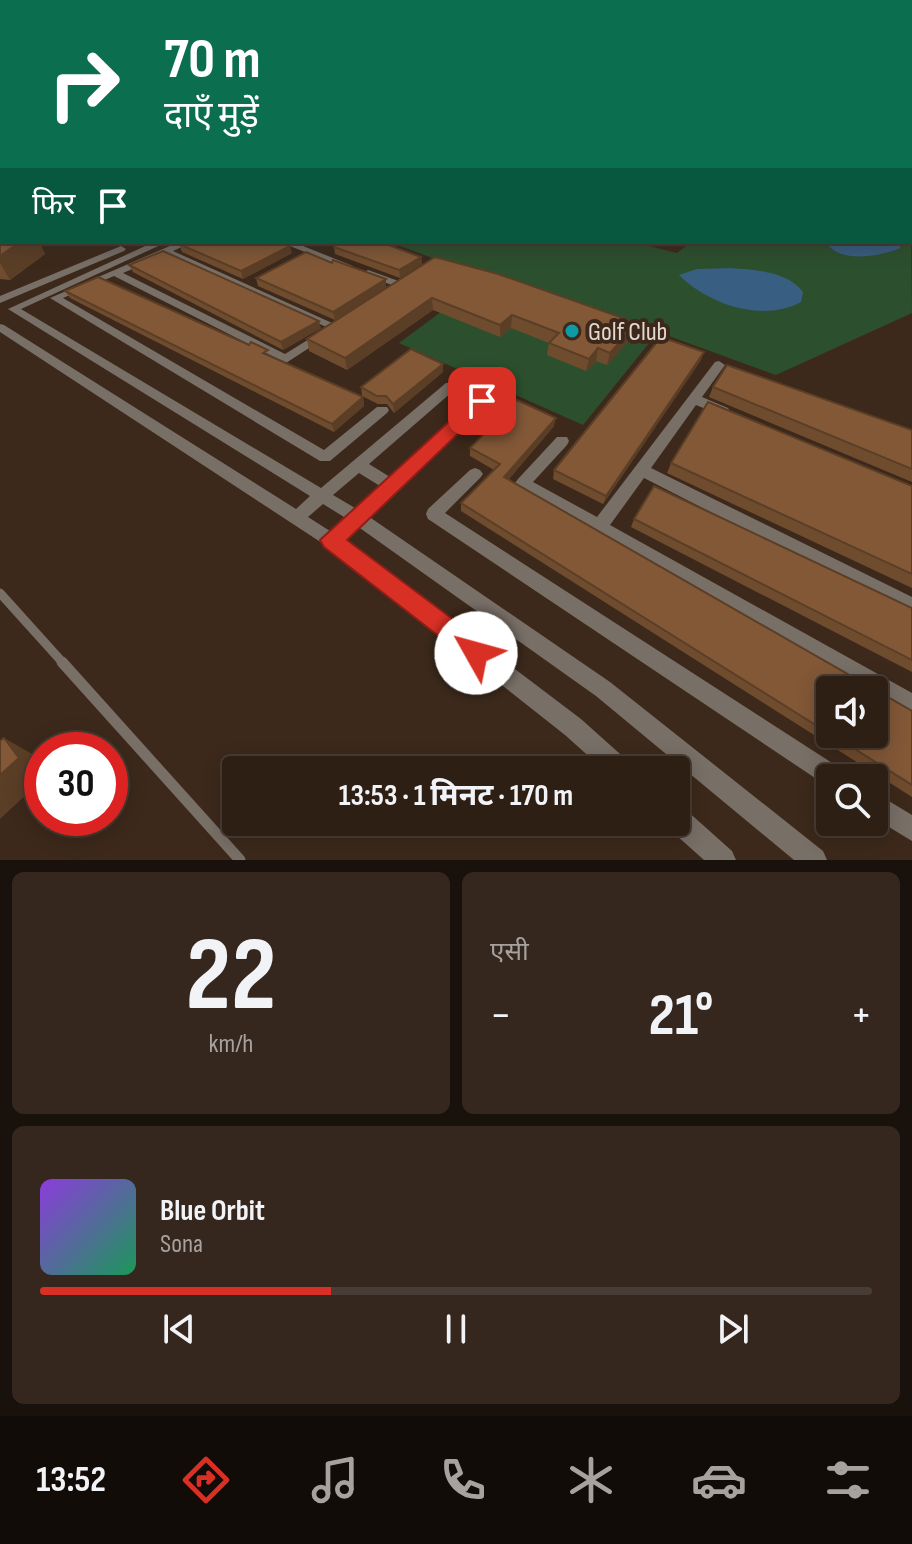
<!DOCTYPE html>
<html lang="hi">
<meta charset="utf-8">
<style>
:root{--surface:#2d1f14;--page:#35271d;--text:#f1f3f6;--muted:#a7a2a0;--line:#483d34;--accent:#d93025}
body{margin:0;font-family:"Sofia Sans Condensed","Noto Sans Devanagari",sans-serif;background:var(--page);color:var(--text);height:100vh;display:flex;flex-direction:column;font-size:30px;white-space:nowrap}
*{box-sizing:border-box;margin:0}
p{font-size:26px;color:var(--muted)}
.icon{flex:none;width:44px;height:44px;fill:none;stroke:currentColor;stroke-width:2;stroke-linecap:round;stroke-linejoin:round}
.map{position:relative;height:860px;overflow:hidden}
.side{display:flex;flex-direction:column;gap:12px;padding:12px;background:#19110b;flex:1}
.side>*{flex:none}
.guide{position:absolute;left:0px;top:0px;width:912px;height:244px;box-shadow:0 4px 20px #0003,0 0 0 2px var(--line);background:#0b6e4f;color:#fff;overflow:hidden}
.controls{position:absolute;left:816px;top:676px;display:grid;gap:16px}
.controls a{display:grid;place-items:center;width:72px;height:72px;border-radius:8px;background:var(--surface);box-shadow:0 4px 20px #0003,0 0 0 2px var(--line);font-size:40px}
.speed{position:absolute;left:24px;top:732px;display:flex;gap:16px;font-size:40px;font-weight:700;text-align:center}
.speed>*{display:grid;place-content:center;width:104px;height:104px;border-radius:50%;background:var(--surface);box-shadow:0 4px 20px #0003,0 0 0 2px var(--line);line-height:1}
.speed .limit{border:12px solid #d22;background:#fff;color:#111}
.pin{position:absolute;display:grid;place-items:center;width:68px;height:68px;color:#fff;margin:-34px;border-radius:16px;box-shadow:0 4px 12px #0006}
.me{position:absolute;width:88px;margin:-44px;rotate:308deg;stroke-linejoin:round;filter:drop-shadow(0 0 6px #0008)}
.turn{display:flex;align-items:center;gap:28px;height:168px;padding:0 32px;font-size:36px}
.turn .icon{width:104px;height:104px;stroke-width:2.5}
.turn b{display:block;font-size:56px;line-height:68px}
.then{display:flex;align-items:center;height:76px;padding:0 32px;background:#0003;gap:16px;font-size:30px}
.big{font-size:60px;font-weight:700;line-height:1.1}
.side .card{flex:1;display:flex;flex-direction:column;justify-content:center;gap:12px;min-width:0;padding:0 28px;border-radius:12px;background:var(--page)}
.side .dial{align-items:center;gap:0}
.dial b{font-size:104px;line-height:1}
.song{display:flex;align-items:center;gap:24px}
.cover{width:96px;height:96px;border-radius:12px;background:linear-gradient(135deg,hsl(270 70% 55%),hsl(150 70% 35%))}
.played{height:8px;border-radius:4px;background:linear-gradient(90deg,var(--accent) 35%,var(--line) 35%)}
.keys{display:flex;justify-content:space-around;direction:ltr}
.heat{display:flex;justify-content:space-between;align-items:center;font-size:44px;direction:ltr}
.side .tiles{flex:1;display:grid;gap:12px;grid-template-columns:1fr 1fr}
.card:last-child{grid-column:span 2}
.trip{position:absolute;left:222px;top:756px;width:468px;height:80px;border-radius:8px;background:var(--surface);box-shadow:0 4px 20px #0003,0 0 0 2px var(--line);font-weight:700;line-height:80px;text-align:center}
.dock{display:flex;height:128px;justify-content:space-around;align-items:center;background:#120c08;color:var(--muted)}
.dock .icon{width:56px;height:56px}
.dock .selected{color:var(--accent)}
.dock b{font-size:36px;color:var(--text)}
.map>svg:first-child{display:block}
.green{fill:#2c502d}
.water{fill:#385e82}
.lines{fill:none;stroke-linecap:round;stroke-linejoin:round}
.lane-far1{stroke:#786f67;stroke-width:9}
.lane{stroke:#786f67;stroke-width:11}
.street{fill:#786f67;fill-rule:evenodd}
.wall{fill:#704c2f}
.shaded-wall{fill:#5b3e26}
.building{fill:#825837;stroke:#5b3e26;stroke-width:2}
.route{fill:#d93025;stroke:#8d1f18;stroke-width:2}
.culture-dot{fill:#0f9aa8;stroke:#3c291b;stroke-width:3}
.labels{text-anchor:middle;stroke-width:8;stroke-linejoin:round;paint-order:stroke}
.poi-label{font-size:26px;fill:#e3d7ce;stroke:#3c291b;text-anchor:start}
</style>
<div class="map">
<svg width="912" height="860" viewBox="0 0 912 860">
<rect width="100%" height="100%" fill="#3c291b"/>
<!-- green -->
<path class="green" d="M910,142L912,313L776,375L658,332L583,425L399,343L487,278L389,242H633L677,253L691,242H910Z"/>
<!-- water -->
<path class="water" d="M846,242H896L901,248C881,256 844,263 829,246Z
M731,268C755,270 787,271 803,292L801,302C762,323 708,304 679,275L697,269Z"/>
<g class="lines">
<!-- lane-far1 -->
<path class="lane-far1" d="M0,593L64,664"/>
<!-- lane -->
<path class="lane" d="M62,662L240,860"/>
<!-- street -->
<path class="street" d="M154,242H167L21,309L321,488L446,383H456L487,398L489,401L487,404L368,516L610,682L823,851L827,860H794L596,696L357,526L343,539L581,719L629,762L632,770H604L565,735L325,545L0,332V324L4,325L296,509L310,496L8,309ZM452,392L473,402L390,477L369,464ZM359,473L380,486L355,508L333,495ZM323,504L344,517L330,531L308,517Z
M179,242H192L173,251L341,327L339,329H331L165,255L123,273L285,354L319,333L323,332L329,335L286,363L114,276L63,298L324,450L377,407H387L389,410L387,413L330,461H320L50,298Z
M280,242H293L353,266L345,268Z
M121,246L126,249L124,251L0,303V296Z
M368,270L404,283L405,285L400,288L365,275L363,273Z
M719,361L725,365L702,397L728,408L730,411L728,414H718L696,405L651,468L912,597V615L644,478L610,525L912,693V716L874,695V690H866L518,487L515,483L518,479L557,437H567L569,441L567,445L533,482L597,517L715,362Z
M475,468L480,470L483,474L480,478L445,513L843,770L847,778H830V788L827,786L428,519L426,514L428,509L470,470Z
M874,792L912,815V841L874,818Z
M676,806L685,809L732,851L736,860H704L667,827L666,822H676Z"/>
</g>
<!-- wall -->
<path class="wall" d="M0,205L2,242H39L45,254L10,280L0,279Z
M179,244L292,253L243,279L182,252Z
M334,247L421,257L422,264L400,278L335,254Z
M435,257L634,335L607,365L596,361L586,371L547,355L549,343L511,328L500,337L433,310L347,370L309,351L307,339Z
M332,263L386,279V287L335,320L258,286L256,278Z
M129,265L321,328L283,350L133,272Z
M65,291L269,355L363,397L364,406L334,432L70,298Z
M701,360L603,504L553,479L554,470Z
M443,372L394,413L387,404H378L362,396L361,387Z
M713,387L912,430V482L709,397Z
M554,426L509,479L912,711V797L461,511V503L494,470L470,456V448Z
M671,463L912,486V588L667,473Z
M634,519L912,608V672L631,527Z"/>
<!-- shaded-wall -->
<path class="shaded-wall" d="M20,242H39L45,254L10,280L0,263V256Z
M290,246L292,253L243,279L241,271Z
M421,257L422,264L400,278L399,270Z
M386,279V287L335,320L333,312Z
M432,298L433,310L347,370L345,358Z
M512,315L511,328L500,337V325Z
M319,321L321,328L283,350L281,342Z
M637,323L634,335L607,365L610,353Z
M598,348L596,361L586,371L589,359Z
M704,352L701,360L603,504L606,496Z
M443,364V372L394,413L393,404Z
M363,397L364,406L334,432L332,424Z
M556,418L554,426L504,485V477Z
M4,738L34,755L42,766V780L0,819V775Z"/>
<!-- building -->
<path class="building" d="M0,205H2V225L0,226Z
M0,232H2V242H20L0,256Z
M185,242H280L290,246L241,271L179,244Z
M334,242H380L421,257L399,270L334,247Z
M163,251L319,321L281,342L129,265Z
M306,252L332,263L333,260L386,279L333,312L256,278Z
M435,257L498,274L637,323L610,353L598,348L589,359L549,343L559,333L512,315L500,325L432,298L345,358L307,339Z
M98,277L249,345L251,342L268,350L263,353L363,397L332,424L65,291Z
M661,337L704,352L606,496L554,470Z
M411,349L443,364L393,404L386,396H377L361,387Z
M727,365L912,430V469L713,387Z
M517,400L556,418L504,477L912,711V785L831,734H874V690H830V734L461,503L500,464L470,448Z
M708,402L912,486V574L671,463Z
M654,486L912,608V660L634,519Z
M4,738L19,758L0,775V741Z"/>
<!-- sky -->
<linearGradient id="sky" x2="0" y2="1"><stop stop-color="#21170f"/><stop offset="0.54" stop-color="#50494a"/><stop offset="1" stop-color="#50494a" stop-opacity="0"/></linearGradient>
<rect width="912" height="262" fill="url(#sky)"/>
<!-- route -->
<path class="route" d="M482,395L488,397V405L347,540L486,644L489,653L486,662L476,665L324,547L320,540L476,397Z"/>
<!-- markers -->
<circle class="culture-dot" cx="572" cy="331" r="8"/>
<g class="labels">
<!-- poi labels -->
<g class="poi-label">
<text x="588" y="340">Golf Club</text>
</g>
</g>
</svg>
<div class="controls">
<a><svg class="icon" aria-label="sound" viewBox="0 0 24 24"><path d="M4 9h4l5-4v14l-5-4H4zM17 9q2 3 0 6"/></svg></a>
<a><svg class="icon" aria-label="search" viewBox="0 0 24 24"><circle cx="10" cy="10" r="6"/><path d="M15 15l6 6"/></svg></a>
</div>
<div class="speed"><div class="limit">30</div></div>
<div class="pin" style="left:482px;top:401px;background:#d93025"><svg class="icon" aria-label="arrive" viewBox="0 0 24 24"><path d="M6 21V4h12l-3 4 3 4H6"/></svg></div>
<svg class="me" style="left:476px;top:653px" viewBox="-20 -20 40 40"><circle r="19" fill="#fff"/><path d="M0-13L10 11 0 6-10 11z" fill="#d93025"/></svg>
<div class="trip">13:53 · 1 मिनट · 170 m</div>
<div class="guide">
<div class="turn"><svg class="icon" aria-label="right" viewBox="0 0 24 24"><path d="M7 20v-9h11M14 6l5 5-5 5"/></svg><div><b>70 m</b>दाएँ मुड़ें</div></div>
<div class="then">फिर<svg class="icon" aria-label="arrive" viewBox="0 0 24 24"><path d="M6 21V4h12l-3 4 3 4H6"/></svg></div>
</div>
</div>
<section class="side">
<div class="tiles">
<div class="card dial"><b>22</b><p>km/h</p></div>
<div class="card"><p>एसी</p>
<div class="heat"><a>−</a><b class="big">21°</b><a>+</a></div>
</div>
<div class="card">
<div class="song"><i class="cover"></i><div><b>Blue Orbit</b><p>Sona</p></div></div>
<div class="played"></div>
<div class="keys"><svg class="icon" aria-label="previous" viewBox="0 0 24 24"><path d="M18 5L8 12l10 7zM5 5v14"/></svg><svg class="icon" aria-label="pause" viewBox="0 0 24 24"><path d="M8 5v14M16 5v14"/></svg><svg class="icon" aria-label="next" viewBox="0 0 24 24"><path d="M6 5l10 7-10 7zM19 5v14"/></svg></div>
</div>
</div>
</section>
<nav class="dock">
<b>13:52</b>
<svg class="icon selected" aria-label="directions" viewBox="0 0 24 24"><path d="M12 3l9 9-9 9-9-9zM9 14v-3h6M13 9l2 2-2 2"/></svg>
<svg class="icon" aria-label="music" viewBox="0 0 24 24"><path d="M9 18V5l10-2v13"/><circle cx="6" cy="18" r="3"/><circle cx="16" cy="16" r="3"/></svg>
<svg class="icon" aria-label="phone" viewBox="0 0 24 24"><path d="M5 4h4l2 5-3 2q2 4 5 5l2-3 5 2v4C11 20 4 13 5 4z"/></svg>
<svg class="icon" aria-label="climate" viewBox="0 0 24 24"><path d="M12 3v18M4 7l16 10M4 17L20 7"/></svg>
<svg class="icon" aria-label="car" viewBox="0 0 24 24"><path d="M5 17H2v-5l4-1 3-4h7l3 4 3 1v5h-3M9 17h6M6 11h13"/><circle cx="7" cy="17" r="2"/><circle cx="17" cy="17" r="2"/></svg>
<svg class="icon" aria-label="filters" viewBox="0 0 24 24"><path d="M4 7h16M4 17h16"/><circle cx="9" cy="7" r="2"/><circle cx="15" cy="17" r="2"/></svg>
</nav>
